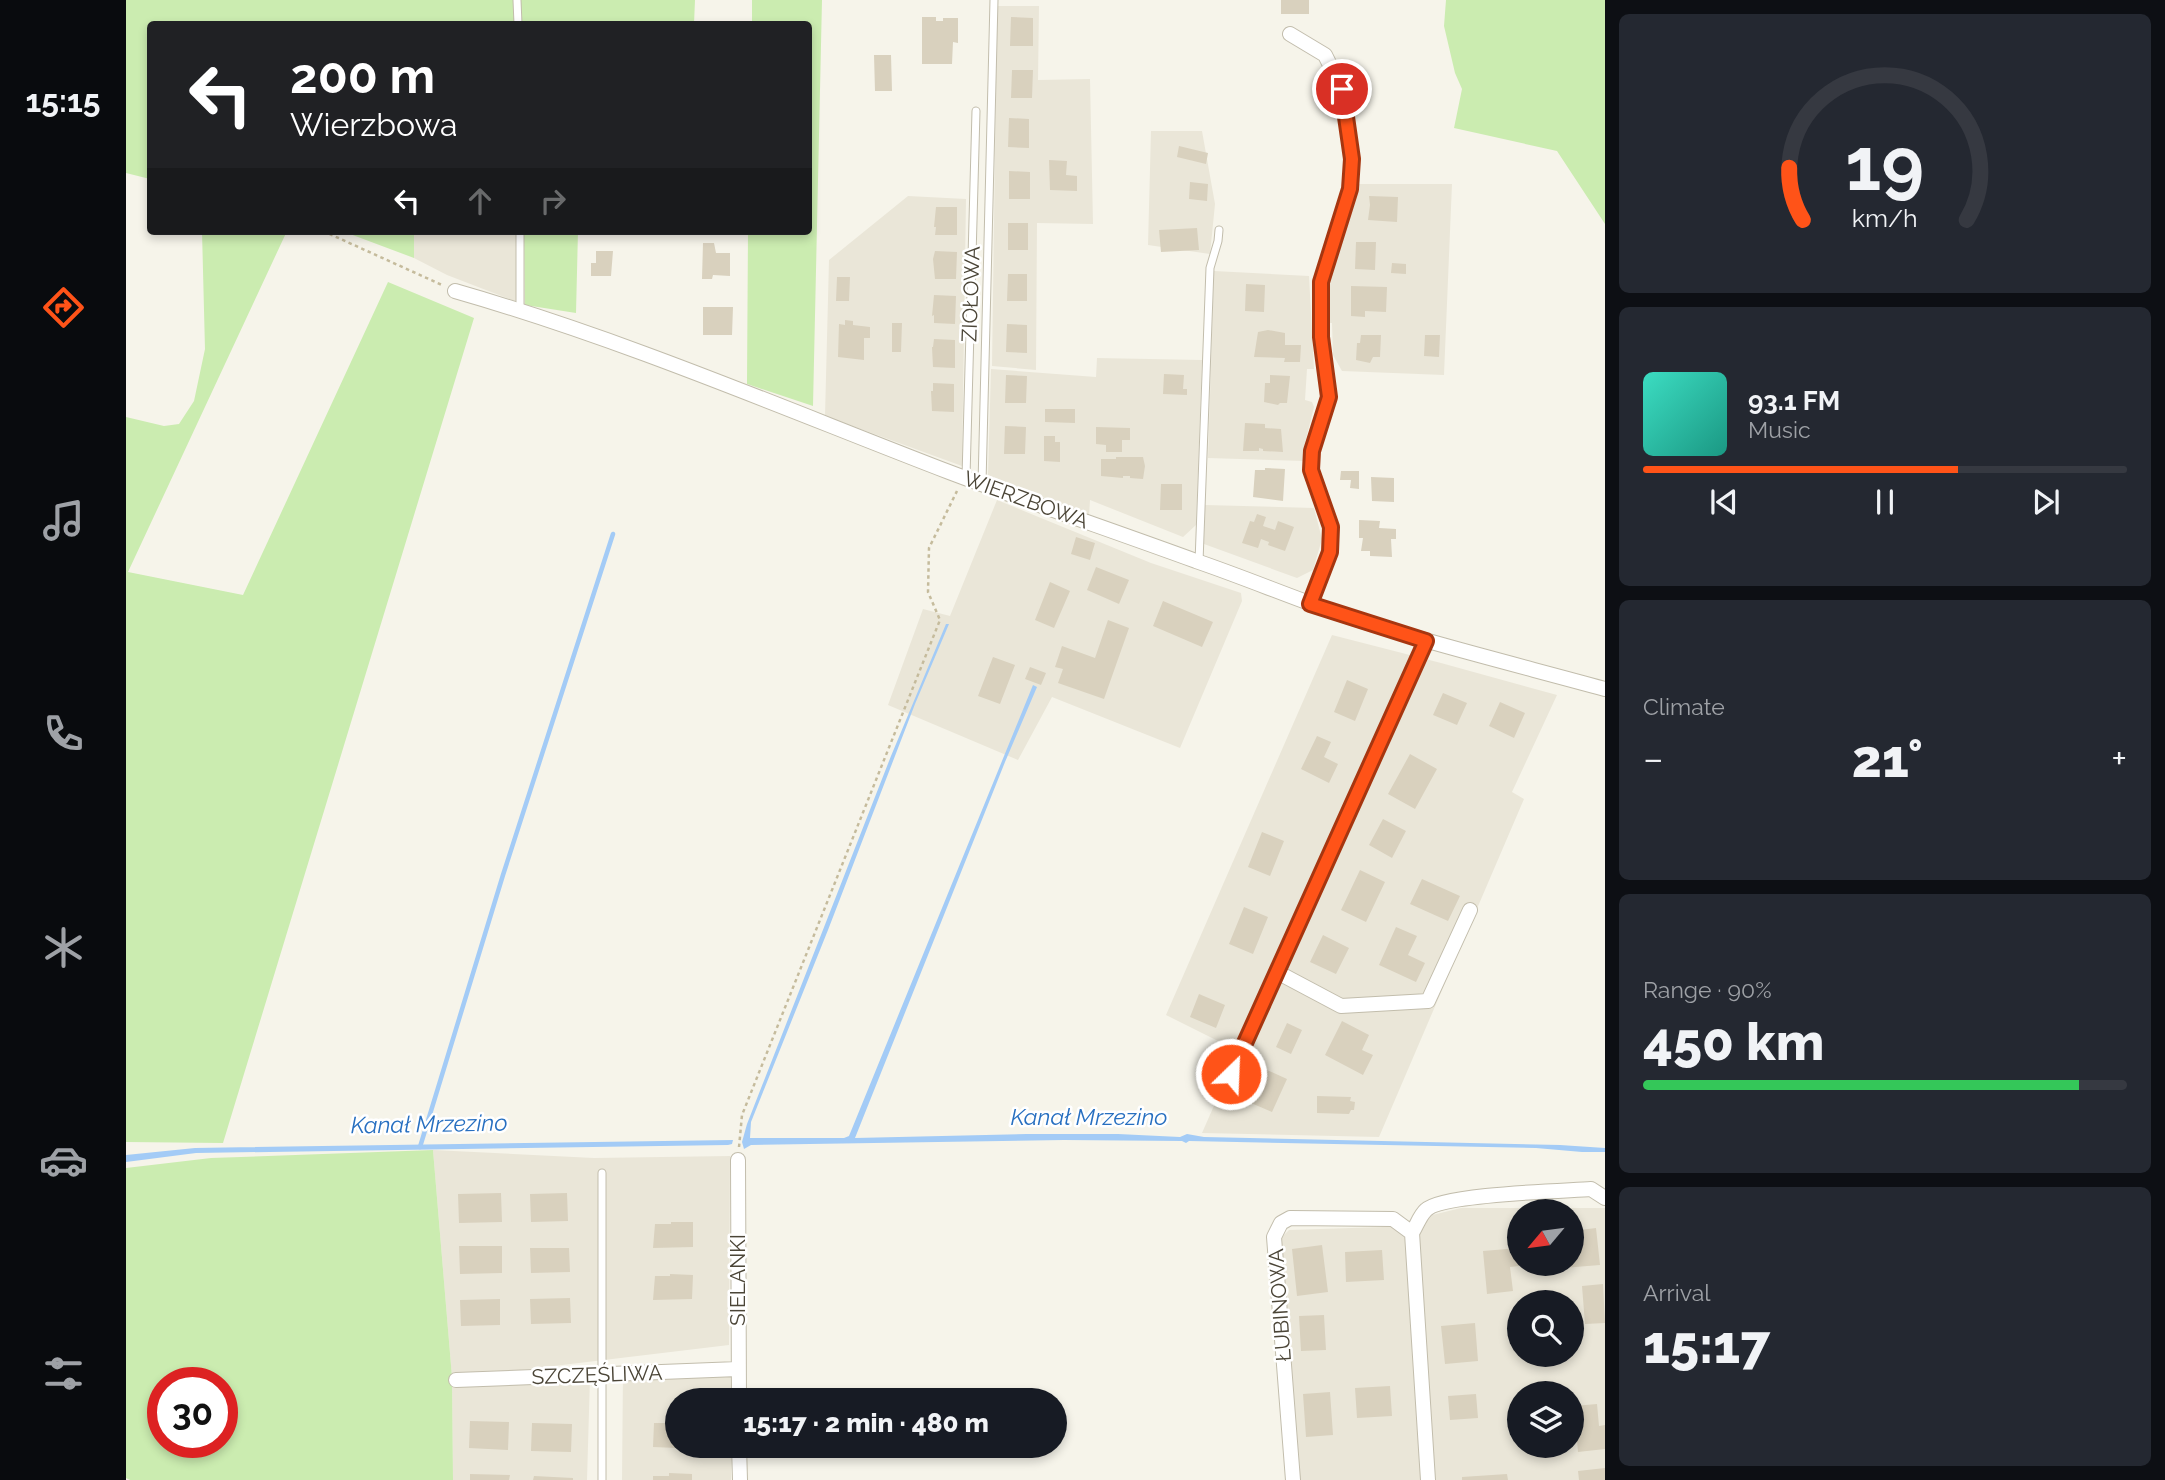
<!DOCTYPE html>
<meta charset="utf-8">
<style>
:root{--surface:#171b24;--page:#242831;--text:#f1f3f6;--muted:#9ea1a6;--line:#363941;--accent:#ff5318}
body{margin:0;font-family:Raleway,sans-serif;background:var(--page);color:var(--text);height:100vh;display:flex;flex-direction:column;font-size:26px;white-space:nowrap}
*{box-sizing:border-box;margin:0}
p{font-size:23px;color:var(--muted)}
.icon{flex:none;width:38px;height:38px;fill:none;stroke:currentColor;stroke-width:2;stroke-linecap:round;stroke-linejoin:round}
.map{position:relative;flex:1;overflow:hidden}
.side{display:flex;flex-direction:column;gap:14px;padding:14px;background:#0d0f14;width:560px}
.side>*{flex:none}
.hud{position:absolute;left:21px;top:21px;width:665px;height:214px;border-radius:7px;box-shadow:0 4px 10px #0003;background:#202124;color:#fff;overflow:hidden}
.needle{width:46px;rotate:241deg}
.fabs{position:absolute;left:1381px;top:1199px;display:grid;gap:14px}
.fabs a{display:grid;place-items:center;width:77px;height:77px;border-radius:50%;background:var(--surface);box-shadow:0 4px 10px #0003;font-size:35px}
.speed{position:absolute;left:21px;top:1367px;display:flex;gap:14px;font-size:35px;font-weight:700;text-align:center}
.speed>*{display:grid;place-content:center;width:91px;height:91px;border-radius:50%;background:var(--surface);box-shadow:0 4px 10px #0003;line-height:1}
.speed .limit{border:10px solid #d22;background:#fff;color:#111}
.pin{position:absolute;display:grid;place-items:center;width:60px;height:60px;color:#fff;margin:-30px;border:4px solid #fff;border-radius:50%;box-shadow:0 2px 7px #0007}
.me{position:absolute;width:77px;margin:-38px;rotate:24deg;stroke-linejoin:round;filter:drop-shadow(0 0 5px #0008)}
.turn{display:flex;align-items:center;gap:24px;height:147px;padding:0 28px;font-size:32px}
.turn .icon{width:91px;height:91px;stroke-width:2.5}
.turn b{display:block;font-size:49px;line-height:60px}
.lanes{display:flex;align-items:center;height:66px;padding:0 28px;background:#0003;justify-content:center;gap:35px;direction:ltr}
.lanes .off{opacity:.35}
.big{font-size:52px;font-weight:800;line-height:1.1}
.side .widget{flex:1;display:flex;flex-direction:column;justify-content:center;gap:10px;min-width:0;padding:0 24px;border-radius:10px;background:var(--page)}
.side .dial{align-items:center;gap:0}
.dial svg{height:182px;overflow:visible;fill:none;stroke:var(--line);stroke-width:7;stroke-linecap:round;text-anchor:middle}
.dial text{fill:var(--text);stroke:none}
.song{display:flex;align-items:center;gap:21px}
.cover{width:84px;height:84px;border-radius:10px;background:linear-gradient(135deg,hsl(170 70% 55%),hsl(170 70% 35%))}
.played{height:7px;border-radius:4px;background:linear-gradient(90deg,var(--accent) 65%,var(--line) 65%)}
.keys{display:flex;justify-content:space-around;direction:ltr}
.heat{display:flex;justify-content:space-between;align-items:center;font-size:38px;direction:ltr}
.charge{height:10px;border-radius:5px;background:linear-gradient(90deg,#34c759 90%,var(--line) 0)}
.trip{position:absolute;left:539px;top:1388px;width:402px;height:70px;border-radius:35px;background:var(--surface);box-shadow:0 4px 10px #0003;font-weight:800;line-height:70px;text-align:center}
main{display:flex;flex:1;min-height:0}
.dock{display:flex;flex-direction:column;width:126px;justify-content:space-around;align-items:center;background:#090b0e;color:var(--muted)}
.dock .icon{width:49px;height:49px}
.dock .on{color:var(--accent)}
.dock b{font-size:32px;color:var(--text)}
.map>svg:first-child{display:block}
.residential{fill:#eae6d8;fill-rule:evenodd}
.green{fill:#cbecb0;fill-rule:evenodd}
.water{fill:#a3cbf6}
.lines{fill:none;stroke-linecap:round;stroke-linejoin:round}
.stream{stroke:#a3cbf6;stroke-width:4.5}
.building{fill:#d9d1be}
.service-casing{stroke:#c2bdac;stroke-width:9}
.minor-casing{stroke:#c2bdac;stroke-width:16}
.path{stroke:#c5bb9c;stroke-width:2.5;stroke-dasharray:3.5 3.5;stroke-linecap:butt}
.service{stroke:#fff;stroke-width:7}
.minor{stroke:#fff;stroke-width:14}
.route-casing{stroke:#a63610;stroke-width:18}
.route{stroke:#ff5318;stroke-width:12}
.labels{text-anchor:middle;stroke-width:5;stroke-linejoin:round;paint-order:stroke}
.street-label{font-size:21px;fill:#4b4537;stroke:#fff}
.water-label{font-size:23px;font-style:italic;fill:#276fc0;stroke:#fff}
</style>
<main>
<nav class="dock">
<b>15:15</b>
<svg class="icon on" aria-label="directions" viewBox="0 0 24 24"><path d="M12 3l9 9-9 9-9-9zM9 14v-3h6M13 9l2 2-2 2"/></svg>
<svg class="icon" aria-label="music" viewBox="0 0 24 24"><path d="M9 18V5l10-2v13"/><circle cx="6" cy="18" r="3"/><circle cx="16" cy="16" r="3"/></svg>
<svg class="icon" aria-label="phone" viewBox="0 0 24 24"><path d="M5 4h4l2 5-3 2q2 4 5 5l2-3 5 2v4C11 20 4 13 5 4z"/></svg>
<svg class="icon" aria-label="climate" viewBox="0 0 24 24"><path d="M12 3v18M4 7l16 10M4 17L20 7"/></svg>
<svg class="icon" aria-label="car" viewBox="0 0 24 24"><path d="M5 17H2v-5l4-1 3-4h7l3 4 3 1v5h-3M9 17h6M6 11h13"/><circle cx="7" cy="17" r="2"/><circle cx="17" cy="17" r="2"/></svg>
<svg class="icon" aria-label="filters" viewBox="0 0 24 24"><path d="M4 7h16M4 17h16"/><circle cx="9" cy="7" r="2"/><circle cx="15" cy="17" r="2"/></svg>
</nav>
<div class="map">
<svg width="1479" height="1480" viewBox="0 0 1479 1480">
<rect width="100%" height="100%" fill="#f6f4ea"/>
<!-- residential -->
<path class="residential" d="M871,6H913L912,80L964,79L967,224L911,223L910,370L866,366Z
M1025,131H1076L1089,204L1084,254L1022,245Z
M1230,184H1326L1318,375L1216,371L1207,355L1206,323H1200L1201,276Z
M782,196L840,199L836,466L699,416L703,260Z
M288,231H398L399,305L321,275L288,258Z
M1088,271L1183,276L1188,369H1181L1179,400L1186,402L1188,407L1177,451L1180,461L1082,458Z
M971,358L1076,360L1070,525L1057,537L964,500L963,516L862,475L865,369L970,377Z
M871,500L1025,563L1115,593L1116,601L1054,748L926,697L892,760L762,705L797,609L824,616Z
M1079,505L1188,508L1196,539L1187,570L1171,578L1078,544Z
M1206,635L1315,663L1431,695L1386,792L1398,799L1253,1137L1076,1133L1112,1051L1040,1015Z
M307,1150L468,1158L604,1156L603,1345L335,1377H464L461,1480H327L326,1377Z
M1335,1208H1479V1480H1172L1155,1238L1163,1230L1257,1227ZM1393,1211H1446V1264H1393ZM1393,1302H1446V1354H1393ZM1393,1393H1446V1446H1393Z
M605,1364V1400H551V1446H605V1480H496L497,1370Z"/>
<!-- green -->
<path class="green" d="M0,0H569L568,24H24V179L0,173Z
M626,0H696L687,406L621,384L622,231H682V24H626Z
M1320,0H1479V224L1431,151L1328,128L1336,89L1329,73L1318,26Z
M76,231H161L2,572L117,595L262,282L348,318L97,1143L0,1142V417L38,426L53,424L68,401L79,349Z
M216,231H288V258Z
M398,231H452L450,313L399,305Z
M307,1150L326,1377L327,1480H4L0,1478V1168L85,1158ZM37,1382H96V1442H37Z"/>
<!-- water -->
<path class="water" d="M820,624H823L789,704L702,930L625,1122L624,1138H718L723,1136L907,685L911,687L879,762L729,1138L901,1134H992L1054,1137L1061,1134L1078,1137L1434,1145L1479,1148V1152H1456L1410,1148L1063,1141L1060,1143L1056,1141L938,1140L625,1145L618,1149L616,1142L621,1124L765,756Z
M607,1140L606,1144L602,1145L70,1153L0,1162V1155L69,1148Z"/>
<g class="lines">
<!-- stream -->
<path class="stream" d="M294,1147L377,875L487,534"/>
</g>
<!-- building -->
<path class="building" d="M1155,0H1183V14H1155Z
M796,17H810V21H817V18H832V43L827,42L826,64H796Z
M885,17L907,18V46H884Z
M748,55H765L766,91H749Z
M886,70H907L906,98H885Z
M883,118L903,119V148L882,147Z
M1053,146L1082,153L1080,164L1051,157Z
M923,160L941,161L940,175L951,176V191L924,190Z
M883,171L904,172V199H883Z
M1064,182L1082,184L1081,201L1063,199Z
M1243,196L1272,197L1271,222L1242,220L1244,205Z
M810,207H831V235H809L810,227H808Z
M882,223H902V250H882Z
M1071,228L1073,250L1035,252L1033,230Z
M1230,242H1250L1249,270L1229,269Z
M577,243H588L590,253H604V276L587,275L586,279H576Z
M470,251H487L485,276H465V263H470Z
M809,251L831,252L830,279H809L807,259Z
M1266,263L1280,264V274L1265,273Z
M882,274H901V301H881Z
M711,277H724L723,301H710Z
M1120,284L1139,285L1138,312L1119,311Z
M1225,286L1261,287L1260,312L1239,311V317L1225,316Z
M808,295L830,296L829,324L808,323V315L806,316Z
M577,307H607L606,335H577Z
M719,320L727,321V325L744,327V338H738V360L712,357L713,324L719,325Z
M766,323H776L775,352H766Z
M881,324L901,325V353L880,352Z
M1142,330L1159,333V345H1175L1174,362H1158L1159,358L1128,357L1132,332Z
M1235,335H1255L1254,357H1247L1244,363L1230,360L1231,343H1234Z
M1299,335H1314L1313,357L1298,356Z
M808,339L829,340V368L807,367L806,347H807Z
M1038,374L1058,375L1057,389H1061V395L1037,394Z
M880,375L901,376L900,403H879Z
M1144,375L1164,376L1161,403H1154L1152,405L1138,402L1139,383H1144Z
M807,383L828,384V412L806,411L805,391H807Z
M919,409H949V423L919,422Z
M1119,423L1139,424V428L1155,429L1157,452L1137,451V449L1133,448V451H1117Z
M879,426L900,427L899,454H878Z
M970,427L1004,428V440H996V452H980V445L970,444Z
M918,436H929V442H934V462L918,461Z
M990,457H1017L1019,466L1017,479L1004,478V476H997V478L975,476V459H990Z
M1139,468L1159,469L1157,501L1127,497L1129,470H1139Z
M1215,471H1233V489L1224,488L1225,480H1214Z
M1245,477L1268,478V502L1246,501Z
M1035,484H1056V510H1034Z
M1131,514L1140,517L1137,526L1149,530L1152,521L1168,527L1159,551L1142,545L1143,542L1135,539L1132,548L1116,543L1124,521L1128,522Z
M1233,520L1254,521L1253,528L1270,529V539H1265L1266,557L1244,556V551H1235L1237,538H1233Z
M950,537L969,543L964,560L945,554Z
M970,567L1003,580L993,604L961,590Z
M924,582L944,591L928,628L909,620Z
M1037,601L1087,622L1076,647L1027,626Z
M982,620L1003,628L978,699L932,683L937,669L929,667L936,646L969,658Z
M867,657L889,665L874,704L852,696Z
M904,667L920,673L915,685L899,679Z
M1221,680L1242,689L1229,721L1208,712Z
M1317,693L1341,703L1331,725L1307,715Z
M1374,702L1399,713L1388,738L1363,726Z
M1191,736L1205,742L1198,757L1212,764L1203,783L1175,769Z
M1284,754L1311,769L1289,809L1262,794Z
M1257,819L1280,831L1266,858L1243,845Z
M1136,832L1158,841L1144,876L1122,867Z
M1234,870L1259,882L1240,922L1215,910Z
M1296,879L1334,896L1322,921L1284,904Z
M1118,907L1142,917L1127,954L1103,944Z
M1270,927L1291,936L1282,955L1299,963L1290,982L1253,965Z
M1197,935L1223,948L1210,974L1184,962Z
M1073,994L1099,1005L1090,1028L1064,1017Z
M1216,1021L1243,1035L1236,1050L1247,1055L1237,1075L1199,1055Z
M1161,1023L1176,1030L1165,1054L1150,1047Z
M1141,1070L1161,1079L1146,1112L1125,1103Z
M1191,1096L1225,1097L1224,1101L1229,1102L1228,1110H1225L1223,1114L1191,1113Z
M375,1193L376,1222L333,1223L332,1194Z
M441,1193L442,1221L405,1222L404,1194Z
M1454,1220V1230L1470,1228L1474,1265L1437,1268L1436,1264H1446V1221Z
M545,1222H567V1247L527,1248L529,1224H545Z
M1196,1245L1202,1292L1171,1296L1166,1249Z
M333,1246H376V1273L334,1274Z
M404,1248H443L444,1272L405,1273Z
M1393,1248V1266L1384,1267L1387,1291L1361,1294L1357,1251Z
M1256,1250L1258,1280L1220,1282L1219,1252Z
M544,1274L567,1275L566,1299L527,1300L529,1276H544Z
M1477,1284L1479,1323L1459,1324L1456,1286Z
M444,1298L445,1323L405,1324L404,1299Z
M374,1299V1325L335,1326L334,1300Z
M1198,1315L1200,1350L1175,1351L1173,1316Z
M1349,1323L1352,1361L1319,1364L1315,1326Z
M1264,1386L1266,1416L1231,1418L1229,1388Z
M1204,1392L1207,1435L1180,1437L1177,1394Z
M1350,1394L1352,1418L1324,1420L1322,1396Z
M1471,1404L1473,1426L1479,1425V1449L1452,1452L1448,1406Z
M544,1420H551V1448L527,1447L528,1423H543Z
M344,1421L383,1422L382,1450L343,1448Z
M406,1423L446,1424L445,1452L405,1451Z
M1479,1468V1480H1453L1452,1471Z
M543,1473L566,1474V1480H527V1476H543Z
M344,1474L384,1475L383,1480H344Z
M1381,1474L1382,1480H1336V1477Z
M408,1476L447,1478V1480H407Z"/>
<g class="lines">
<!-- service casing -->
<g class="service-casing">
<path id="service" d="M391,0L392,24
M394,231V310
M840,477L850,111
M856,484L868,0
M1073,562L1084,268L1092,241L1093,230
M476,1173V1480"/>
</g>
<!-- minor casing -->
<g class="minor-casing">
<path id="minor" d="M1164,34L1199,55L1216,89L1226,159L1224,189L1195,282V337L1203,397L1186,451L1185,470L1205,527L1204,552L1184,604
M329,291C497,339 659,409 823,472C905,503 988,531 1070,561C1117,577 1162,596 1208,612C1297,642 1388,664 1479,689
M1151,972L1215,1006L1302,1001L1344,910
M1105,1074L1300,641
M612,1160L613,1400
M1286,1233C1290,1227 1294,1215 1300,1210C1315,1194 1437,1191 1465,1189L1479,1198
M330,1380L612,1369
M613,1446L614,1480
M1167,1480L1148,1237L1155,1223L1164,1218L1267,1219L1286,1233L1302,1480"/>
</g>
<!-- path -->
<path class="path" d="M197,231L316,285
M613,1147L616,1115L814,620L802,592L803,548L831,491"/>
<!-- service -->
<use href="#service" class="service"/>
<!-- minor -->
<use href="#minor" class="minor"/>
</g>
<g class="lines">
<!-- route casing -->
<g class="route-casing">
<path id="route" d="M1105,1074L1300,641L1184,604L1204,552L1205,527L1185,470L1186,451L1203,397L1195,337V282L1224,189L1226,159L1216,89"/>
</g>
<!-- route -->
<use href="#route" class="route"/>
</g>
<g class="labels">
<!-- street labels -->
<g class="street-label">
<text transform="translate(845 294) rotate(-88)" y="7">ZIOŁOWA</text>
<text transform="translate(900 500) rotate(20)" y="7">WIERZBOWA</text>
<text transform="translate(612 1280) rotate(-90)" y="7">SIELANKI</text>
<text transform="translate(1154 1305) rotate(-94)" y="7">ŁUBINOWA</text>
<text transform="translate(471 1375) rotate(-2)" y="7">SZCZĘŚLIWA</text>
</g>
<!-- water labels -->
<g class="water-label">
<text x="963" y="1125">Kanał Mrzezino</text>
<text transform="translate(303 1124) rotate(-1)" y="8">Kanał Mrzezino</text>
</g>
</g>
</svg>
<div class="fabs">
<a><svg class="needle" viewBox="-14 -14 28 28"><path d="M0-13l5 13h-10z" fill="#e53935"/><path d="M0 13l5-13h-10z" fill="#9ea1a6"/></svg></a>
<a><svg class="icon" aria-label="search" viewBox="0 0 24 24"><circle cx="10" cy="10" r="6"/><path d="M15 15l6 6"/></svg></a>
<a><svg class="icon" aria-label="layers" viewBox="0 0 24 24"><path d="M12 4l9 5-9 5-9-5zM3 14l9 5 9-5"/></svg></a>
</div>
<div class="speed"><div class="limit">30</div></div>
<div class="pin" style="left:1216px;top:89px;background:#d93025"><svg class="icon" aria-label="arrive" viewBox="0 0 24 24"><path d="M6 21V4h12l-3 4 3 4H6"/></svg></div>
<svg class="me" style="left:1105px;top:1074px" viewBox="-20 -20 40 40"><circle r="17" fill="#ff5318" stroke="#fff" stroke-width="3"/><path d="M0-11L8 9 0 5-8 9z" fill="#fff"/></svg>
<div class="trip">15:17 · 2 min · 480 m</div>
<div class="hud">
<div class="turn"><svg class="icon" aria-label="left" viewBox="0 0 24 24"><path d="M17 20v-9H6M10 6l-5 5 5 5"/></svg><div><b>200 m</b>Wierzbowa</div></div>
<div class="lanes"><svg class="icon" aria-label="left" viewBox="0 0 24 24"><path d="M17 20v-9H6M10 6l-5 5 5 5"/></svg><svg class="icon off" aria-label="ahead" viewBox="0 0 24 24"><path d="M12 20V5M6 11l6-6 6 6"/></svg><svg class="icon off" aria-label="right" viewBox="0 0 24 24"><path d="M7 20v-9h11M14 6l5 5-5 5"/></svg></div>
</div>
</div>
<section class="side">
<div class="widget dial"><svg viewBox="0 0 100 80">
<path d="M14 69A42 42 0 1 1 86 69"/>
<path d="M14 69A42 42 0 0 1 8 46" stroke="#ff5318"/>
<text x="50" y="56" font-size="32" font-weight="700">19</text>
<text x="50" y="72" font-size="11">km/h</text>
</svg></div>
<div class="widget">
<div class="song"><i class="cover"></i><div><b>93.1 FM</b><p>Music</p></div></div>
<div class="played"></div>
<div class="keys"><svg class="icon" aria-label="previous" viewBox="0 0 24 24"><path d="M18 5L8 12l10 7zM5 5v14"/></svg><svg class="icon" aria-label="pause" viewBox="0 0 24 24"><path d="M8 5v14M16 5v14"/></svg><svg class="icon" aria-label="next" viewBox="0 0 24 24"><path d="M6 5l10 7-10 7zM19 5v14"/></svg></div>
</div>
<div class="widget"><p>Climate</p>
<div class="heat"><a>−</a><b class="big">21°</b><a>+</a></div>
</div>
<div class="widget"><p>Range · 90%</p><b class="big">450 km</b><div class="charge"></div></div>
<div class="widget"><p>Arrival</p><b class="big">15:17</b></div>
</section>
</main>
